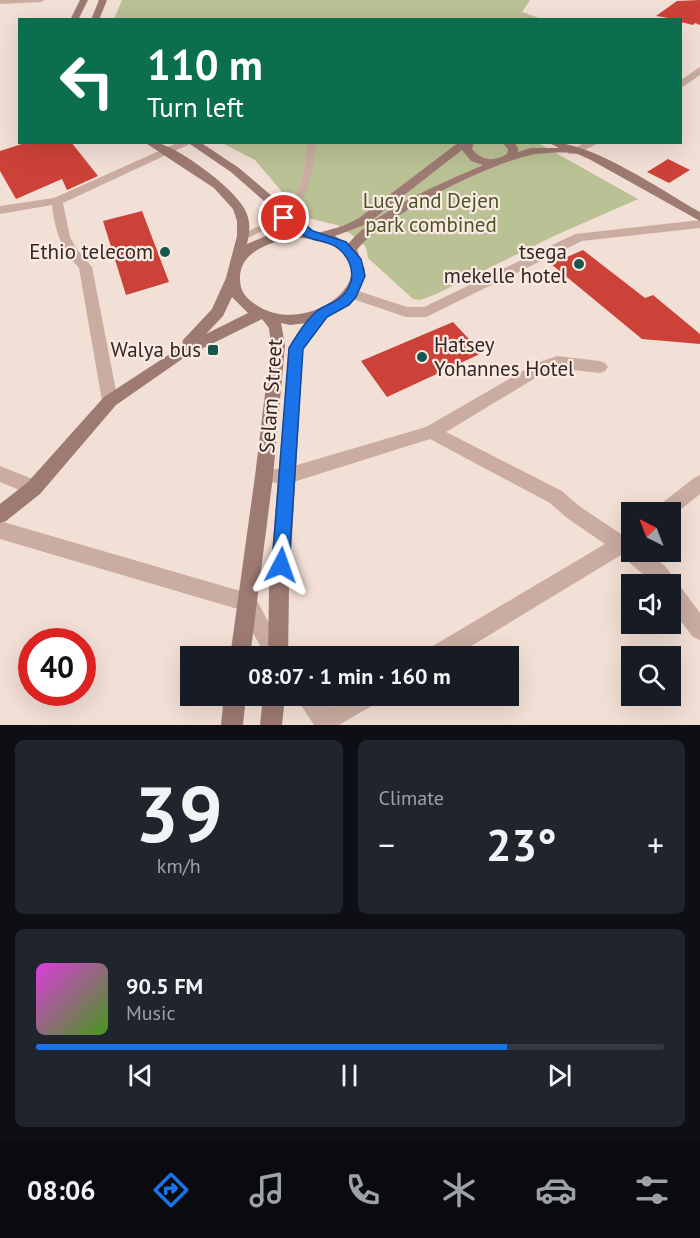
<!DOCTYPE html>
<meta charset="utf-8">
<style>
:root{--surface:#171b24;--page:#20242c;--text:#f1f3f6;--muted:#9ea1a6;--line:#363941;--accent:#1a73e8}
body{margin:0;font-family:"PT Sans",sans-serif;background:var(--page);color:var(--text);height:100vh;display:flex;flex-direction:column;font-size:22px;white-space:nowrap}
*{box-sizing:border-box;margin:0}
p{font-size:20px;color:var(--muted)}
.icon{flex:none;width:33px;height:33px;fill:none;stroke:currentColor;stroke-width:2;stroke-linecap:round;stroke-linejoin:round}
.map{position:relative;height:725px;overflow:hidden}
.drawer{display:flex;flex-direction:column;gap:15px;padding:15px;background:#0d0f14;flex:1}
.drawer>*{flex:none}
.top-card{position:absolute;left:18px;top:18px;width:664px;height:126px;border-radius:0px;box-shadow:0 6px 24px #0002;background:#0b6e4f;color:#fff;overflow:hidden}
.needle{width:39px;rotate:318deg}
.controls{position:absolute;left:621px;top:502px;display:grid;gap:12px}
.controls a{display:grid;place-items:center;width:60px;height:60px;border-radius:0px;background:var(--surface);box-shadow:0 6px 24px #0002;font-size:30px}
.speed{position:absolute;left:18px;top:628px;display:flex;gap:12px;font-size:30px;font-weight:700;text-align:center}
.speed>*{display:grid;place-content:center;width:78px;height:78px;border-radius:50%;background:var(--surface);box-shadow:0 6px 24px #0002;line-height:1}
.speed .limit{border:9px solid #d22;background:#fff;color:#111}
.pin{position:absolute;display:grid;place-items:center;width:51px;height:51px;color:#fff;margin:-26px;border:3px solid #fff;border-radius:50%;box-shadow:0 2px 6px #0007}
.me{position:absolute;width:66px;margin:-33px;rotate:4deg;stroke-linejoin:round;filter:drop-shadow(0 0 4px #0008)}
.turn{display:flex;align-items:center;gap:21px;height:126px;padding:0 30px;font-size:27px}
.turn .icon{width:78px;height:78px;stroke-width:2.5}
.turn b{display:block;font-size:42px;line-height:51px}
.big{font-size:45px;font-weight:600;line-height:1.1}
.drawer .card{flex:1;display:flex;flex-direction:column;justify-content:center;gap:9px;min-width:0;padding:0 21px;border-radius:9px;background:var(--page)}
.drawer .dial{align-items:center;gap:0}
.dial b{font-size:78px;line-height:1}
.song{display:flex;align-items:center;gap:18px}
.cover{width:72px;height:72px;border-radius:9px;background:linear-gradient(135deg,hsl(300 70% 55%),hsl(100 70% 35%))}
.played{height:6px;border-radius:3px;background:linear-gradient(90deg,var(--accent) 75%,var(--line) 75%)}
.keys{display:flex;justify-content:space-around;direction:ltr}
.heat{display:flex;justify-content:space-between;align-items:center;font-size:33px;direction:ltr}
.drawer .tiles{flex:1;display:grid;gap:15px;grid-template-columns:1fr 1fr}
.card:last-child{grid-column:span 2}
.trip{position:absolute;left:180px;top:646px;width:339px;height:60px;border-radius:0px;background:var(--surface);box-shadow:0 6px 24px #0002;font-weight:600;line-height:60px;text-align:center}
.tabs{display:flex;height:96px;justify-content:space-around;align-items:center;background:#090b0e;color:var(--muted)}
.tabs .icon{width:42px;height:42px}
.tabs .on{color:var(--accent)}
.tabs b{font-size:27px;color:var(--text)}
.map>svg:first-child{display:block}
.green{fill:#bac195}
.building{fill:#cd4238}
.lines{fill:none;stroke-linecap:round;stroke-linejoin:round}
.lane{fill:#caaca1;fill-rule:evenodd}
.street{fill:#caaca1;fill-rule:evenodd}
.secondary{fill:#9d7a72;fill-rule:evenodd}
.route{fill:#1a73e8;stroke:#114b97;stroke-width:1.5}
.poi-dot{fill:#185650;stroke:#faeae1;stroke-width:2}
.labels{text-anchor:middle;stroke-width:4.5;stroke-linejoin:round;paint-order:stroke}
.park-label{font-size:21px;fill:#4a5327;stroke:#faeae1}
.poi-label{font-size:21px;fill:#332624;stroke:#faeae1;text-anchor:end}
.street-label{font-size:21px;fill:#332624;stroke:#faeae1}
</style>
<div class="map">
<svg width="700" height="725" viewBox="0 0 700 725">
<rect width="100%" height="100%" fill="#f2dfd5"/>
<!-- green -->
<path class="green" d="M122,0H530L522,12L542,19H114Z
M222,143H538L638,199L554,236L434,295L420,300L413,299L368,258L366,247L358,239L337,225L308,218L294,206L255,160Z"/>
<!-- building -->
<path class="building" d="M700,0V25L695,23L693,25L681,22V20L656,16L677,1Z
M28,142H71L98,176L67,190L62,179L16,199L0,171V151Z
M668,159L690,170L669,183L647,172Z
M142,211L169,282L126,295L103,221Z
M583,250L645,298L653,295L700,334V344L642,339L551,264Z
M453,322L482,353L387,397L361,361Z"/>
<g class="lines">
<!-- lane -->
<path class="lane" d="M308,142H316C309,203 301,215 245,239H239V235C294,212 301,202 308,142Z"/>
<!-- street -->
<path class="street" d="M0,0H45L41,2L0,4Z
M700,67V75L681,88V80Z
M179,142H194L63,203L70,237L76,248L92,267L118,401L116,405L110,407L104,405L102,401L79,268C61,249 55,231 52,205L0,214V206L54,198Z
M586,142H601L576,154H568L567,152Z
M700,220V228L582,241L426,317H406L347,297L345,294L352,289L407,307H424L575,234Z
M557,356L600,361L605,363L608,367L605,371L600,373L557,368L547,371L446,432L562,491L579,506L621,534L632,529V552H647L665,566L700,613V640L693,637L670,607V585H655L621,555L453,657H423L426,650L605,544L567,518L550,503L430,439L287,484L258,481L255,476L258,471L287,468L426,427L537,363Z
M0,466L40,482L43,488L40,494L34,496L0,482Z
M700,475V494L670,518V513H654L657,507L694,478Z
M0,521L254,595L287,657H266L241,610L0,539Z
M295,696H320L328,707L346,696H378L375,704L339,725H314Z"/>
<!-- secondary -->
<path class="secondary" d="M80,0H88L78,20H70Z
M99,0H107L99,20H91Z
M144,142C148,142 154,142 158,143C181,149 232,187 244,208C251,220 250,231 247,244L271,234L296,229L231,172L187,142H200L239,168L314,232L318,233L343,226L359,218L459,142H474L472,149C482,161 494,162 507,154L508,149L502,142H514L518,148V152L531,148H559L548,142C593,142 659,189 700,212V221L589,159C584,157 577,153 572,153C563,152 540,153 531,155C486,165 385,215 357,250L365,270L360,288L344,308L327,317L303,349L289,588L288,657H268L269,588L289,348L307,323L290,325L281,323L285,345L273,476L250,657H230L255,476L271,345L269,328L262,319L185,357L116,405L40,494L6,521L0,523V504L28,482L104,397L182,346L183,340L212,309L226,278L237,236V221L233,209L214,188ZM462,150L471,161L483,165C440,184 378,209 348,244L335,236L367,224ZM297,237C307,239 320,239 329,243C394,272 305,344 252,302C244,296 240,289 240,279C239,250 274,241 297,237ZM232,297L248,313L206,334L223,316Z
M224,696H246L243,725H221Z
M263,696H285L282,725H260Z"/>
</g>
<!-- route -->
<path class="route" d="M288,210L313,231L346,242L361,259L365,276L356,297L349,305L327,317L303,349L289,565L287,571L281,574L275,571L272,565L289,348C297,335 306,320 317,311C325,305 335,303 341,297C357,283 354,262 339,249C329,240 315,242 305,236C299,233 293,225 288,220L280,221V216Z"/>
<!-- markers -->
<g class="poi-dot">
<circle cx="165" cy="252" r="6"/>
<circle cx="579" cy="264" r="6"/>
<rect x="207" y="344" width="12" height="12" rx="3"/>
<circle cx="422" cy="357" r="6"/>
</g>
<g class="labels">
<!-- park labels -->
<g class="park-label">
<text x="431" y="208">Lucy and Dejen<tspan x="431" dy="24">park combined</tspan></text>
</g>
<!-- poi labels -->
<g class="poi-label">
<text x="153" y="259">Ethio telecom</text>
<text x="567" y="259">tsega<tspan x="567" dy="24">mekelle hotel</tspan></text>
<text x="434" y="352" text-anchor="start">Hatsey<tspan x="434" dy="24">Yohannes Hotel</tspan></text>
<text x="201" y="357">Walya bus</text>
</g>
<!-- street labels -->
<g class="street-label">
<text transform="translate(271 396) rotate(-86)" y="7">Selam Street</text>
</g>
</g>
</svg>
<div class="controls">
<a><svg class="needle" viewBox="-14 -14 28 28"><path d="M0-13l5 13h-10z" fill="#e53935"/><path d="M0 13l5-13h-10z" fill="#9ea1a6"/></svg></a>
<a><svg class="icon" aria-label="sound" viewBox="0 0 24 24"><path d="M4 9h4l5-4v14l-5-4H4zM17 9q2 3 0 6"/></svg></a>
<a><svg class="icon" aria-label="search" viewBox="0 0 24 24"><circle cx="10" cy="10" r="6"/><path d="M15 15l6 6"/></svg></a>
</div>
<div class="speed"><div class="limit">40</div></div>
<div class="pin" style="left:284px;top:218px;background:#d93025"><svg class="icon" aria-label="arrive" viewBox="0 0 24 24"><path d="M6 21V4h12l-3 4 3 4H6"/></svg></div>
<svg class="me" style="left:281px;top:565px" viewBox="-20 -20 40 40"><path d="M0-17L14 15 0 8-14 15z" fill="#1a73e8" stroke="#fff" stroke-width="4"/></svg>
<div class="trip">08:07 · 1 min · 160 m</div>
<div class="top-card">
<div class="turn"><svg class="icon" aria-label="left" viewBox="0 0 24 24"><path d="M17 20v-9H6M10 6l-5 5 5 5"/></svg><div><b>110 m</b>Turn left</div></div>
</div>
</div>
<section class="drawer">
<div class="tiles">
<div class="card dial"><b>39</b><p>km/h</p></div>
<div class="card"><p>Climate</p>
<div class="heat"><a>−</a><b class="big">23°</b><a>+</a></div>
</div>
<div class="card">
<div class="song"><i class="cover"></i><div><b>90.5 FM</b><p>Music</p></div></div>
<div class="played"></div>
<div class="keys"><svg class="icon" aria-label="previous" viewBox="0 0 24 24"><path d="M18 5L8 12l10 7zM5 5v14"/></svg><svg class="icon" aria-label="pause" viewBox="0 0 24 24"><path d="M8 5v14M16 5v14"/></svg><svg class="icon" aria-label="next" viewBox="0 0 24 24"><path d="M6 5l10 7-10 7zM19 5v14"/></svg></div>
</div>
</div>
</section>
<nav class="tabs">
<b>08:06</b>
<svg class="icon on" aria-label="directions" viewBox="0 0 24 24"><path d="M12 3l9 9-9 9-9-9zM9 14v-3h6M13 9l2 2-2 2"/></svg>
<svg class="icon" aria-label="music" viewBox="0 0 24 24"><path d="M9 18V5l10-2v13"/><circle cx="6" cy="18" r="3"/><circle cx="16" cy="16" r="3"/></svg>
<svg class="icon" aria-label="phone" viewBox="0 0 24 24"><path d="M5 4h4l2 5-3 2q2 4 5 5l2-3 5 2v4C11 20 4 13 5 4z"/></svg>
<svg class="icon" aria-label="climate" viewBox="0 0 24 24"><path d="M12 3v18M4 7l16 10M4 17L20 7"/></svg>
<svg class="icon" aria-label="car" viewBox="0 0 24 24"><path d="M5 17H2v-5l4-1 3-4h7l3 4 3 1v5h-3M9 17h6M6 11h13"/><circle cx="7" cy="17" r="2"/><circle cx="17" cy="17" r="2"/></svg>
<svg class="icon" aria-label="filters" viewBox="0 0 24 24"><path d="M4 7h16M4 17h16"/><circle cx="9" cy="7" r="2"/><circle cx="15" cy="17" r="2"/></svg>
</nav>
